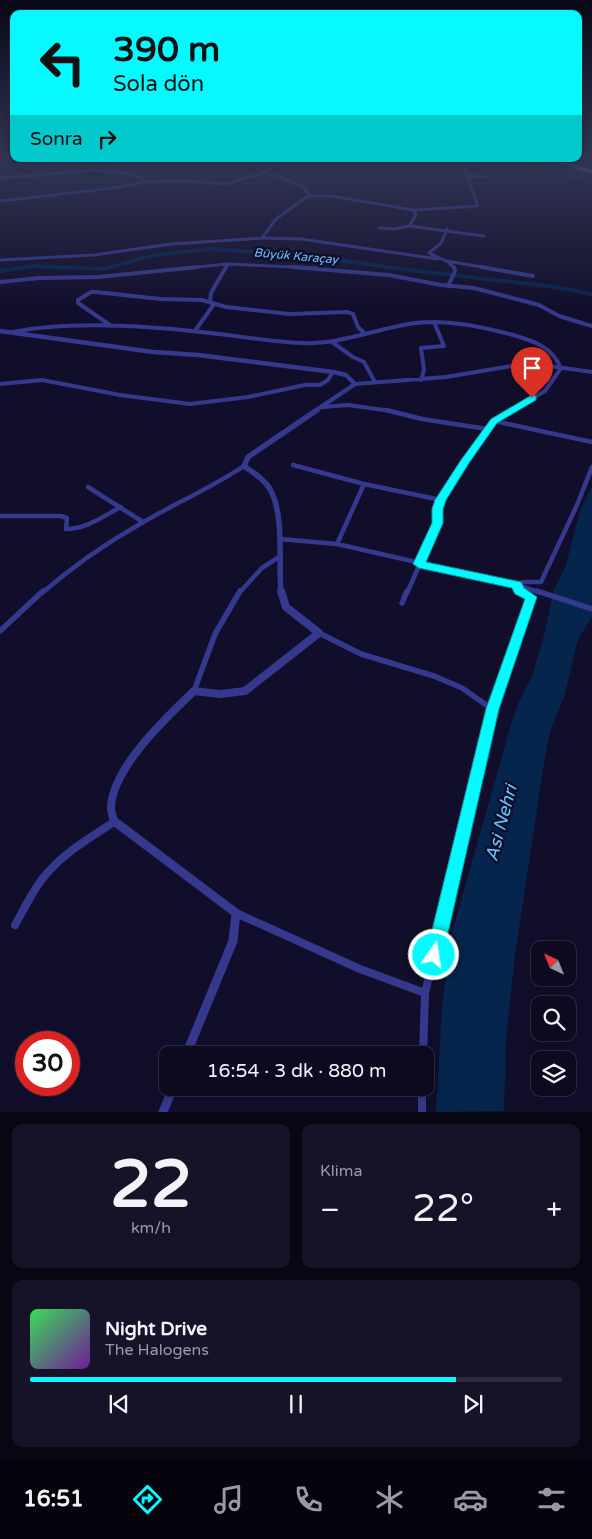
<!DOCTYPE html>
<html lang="tr">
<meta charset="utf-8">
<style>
:root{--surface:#0d0a20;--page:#161329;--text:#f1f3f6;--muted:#9a9aa5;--line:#2d2b3e;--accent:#04faff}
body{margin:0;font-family:"Varela Round",sans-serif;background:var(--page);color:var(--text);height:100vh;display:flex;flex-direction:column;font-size:19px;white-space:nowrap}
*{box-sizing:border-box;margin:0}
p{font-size:16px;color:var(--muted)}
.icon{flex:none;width:28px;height:28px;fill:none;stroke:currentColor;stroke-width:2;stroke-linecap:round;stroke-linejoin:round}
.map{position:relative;height:1112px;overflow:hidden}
.details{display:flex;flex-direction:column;gap:12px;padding:12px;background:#070612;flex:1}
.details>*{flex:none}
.banner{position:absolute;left:10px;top:10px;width:572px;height:152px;border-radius:10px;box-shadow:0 2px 12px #0003,0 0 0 1px var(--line);background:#04faff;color:#111;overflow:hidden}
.needle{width:32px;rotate:317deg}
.controls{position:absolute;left:531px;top:941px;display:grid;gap:10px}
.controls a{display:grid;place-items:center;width:45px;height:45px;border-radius:10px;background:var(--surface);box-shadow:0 2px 12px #0003,0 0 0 1px var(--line);font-size:25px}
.speed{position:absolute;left:15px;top:1031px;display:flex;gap:10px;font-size:25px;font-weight:700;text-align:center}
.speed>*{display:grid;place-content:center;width:65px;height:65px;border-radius:50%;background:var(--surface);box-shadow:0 2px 12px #0003,0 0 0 1px var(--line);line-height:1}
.speed .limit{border:8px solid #d22;background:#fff;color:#111}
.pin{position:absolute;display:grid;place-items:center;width:42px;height:42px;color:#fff;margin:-51px -21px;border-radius:50% 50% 50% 0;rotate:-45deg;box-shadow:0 0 5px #0007}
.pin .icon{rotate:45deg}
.me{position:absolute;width:55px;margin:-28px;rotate:13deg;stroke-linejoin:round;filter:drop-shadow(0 0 4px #0008)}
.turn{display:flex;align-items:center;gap:18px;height:105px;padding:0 20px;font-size:22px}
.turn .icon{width:65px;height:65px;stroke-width:2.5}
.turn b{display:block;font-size:35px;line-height:42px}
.then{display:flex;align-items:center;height:48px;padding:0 20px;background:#0003;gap:10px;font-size:19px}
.big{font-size:38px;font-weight:600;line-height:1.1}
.details .card{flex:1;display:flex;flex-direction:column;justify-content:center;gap:8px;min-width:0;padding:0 18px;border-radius:10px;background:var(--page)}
.details .dial{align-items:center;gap:0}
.dial b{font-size:65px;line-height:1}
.song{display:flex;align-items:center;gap:15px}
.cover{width:60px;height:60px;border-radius:8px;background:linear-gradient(135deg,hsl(130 70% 55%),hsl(280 70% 35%))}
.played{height:5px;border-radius:2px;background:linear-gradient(90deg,var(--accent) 80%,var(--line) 80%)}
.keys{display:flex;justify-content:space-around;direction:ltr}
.heat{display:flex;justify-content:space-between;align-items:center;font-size:28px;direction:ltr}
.details .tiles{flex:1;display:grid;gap:12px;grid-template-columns:1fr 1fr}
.card:last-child{grid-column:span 2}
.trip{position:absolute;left:159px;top:1046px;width:275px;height:50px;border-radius:10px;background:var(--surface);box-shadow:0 2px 12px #0003,0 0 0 1px var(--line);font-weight:600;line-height:50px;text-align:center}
.dock{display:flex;height:80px;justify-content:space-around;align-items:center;background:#05040d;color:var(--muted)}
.dock .icon{width:35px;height:35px}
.dock .current{color:var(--accent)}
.dock b{font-size:22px;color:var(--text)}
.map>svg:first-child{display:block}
.water{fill:#06254d}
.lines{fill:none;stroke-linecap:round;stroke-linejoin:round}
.river{fill:#06254d;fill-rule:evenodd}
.minor-far4{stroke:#35398e;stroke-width:3}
.minor-far3{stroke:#35398e;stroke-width:4}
.minor-far2{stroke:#35398e;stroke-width:4.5}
.minor-far1{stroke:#35398e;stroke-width:5.5}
.minor{stroke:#35398e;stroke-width:8}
.tertiary-far4{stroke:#35398e;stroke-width:4}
.tertiary-far3{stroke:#35398e;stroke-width:4.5}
.tertiary-far2{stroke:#35398e;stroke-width:5.5}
.tertiary-far1{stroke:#35398e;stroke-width:8}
.tertiary{stroke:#35398e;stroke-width:9}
.secondary{stroke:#6f77ff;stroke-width:4.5}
.route{fill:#04faff;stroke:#03a2a6}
.labels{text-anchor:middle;stroke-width:5;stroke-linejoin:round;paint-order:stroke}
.far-water-label{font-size:12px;font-style:italic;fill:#66c5ff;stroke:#110e2b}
.near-water-label{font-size:18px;font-style:italic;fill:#66c5ff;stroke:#110e2b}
</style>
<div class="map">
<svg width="592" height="1112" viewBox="0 0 592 1112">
<rect width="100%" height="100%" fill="#110e2b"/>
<!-- water -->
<path class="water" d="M516,159H536L588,174L592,175V184Z
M592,486V617L578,639L564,697L550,732L544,763L515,955L506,1039L504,1111L436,1112L442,1006L451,936L512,721L519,702L532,676L545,632L553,592L566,565L580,511Z"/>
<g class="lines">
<!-- river -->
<path class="river" d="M210,247L303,253L401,267L556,285L592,292V296L556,289L401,271L303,257L210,251L155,257L103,271L35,268L0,273V269L35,264L103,267L155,253Z"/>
<!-- minor-far4 -->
<path class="minor-far4" d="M469,176L486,177
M0,178L94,170L134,174L146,182
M0,201L106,189L146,182L189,181L226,184L265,172L302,186L310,196H331L414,210L416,215L409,226L484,236
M414,210L478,206L462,160L447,159
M379,228L395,229L409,226
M447,229L441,243L429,253L448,262L454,268
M262,238L276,219L308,196
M0,260L94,255L171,244L262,238L301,239L438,259
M447,261L488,268
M186,268L228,264L318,268
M226,268L228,264"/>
<!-- minor-far3 -->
<path class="minor-far3" d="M293,267L389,275L441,285L474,288L539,305L559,316L592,326
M481,267L533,276
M0,282L39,278L98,277L198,267
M448,286L455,271L454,267
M210,302L211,293L226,267
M110,325L78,303V300L91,292H96L161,299L202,300L226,307L289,314L347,312L353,314L358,327L364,333
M195,331L214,304
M13,332C72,320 150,326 210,333C240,336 270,342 301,343C340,345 377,328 416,323C448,319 483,327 513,335C534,341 552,347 561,368L545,391L510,411
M332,342L353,357L364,362L375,382
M421,380L424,370L421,348L444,346L434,322
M0,384L42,380L120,395L190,404L248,397L305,385H320L328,380L333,372
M355,384L446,377L529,363L592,372
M323,407L348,405L391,411"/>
<!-- minor-far2 -->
<path class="minor-far2" d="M386,410L422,419L487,429
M494,421L592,442
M293,465L364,484L441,500
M88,487L143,522
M0,516H61L67,518L66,529C87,529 103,516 121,507
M280,539L337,544L517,585L541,593
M337,544L364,484
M42,593C72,567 105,544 140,524C174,504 211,488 244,466
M239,593L262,568L279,557
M407,593L438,523V509L441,500L487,429L494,421L512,410
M522,593L519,591L517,585L523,582H541L577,505L592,467"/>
<!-- minor-far1 -->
<path class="minor-far1" d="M537,591L592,609
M402,603L407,591
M0,631L43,591
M319,633L361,654L434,676L462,688L492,709
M194,691L215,634L240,591
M465,822L492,709L531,597L520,591"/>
<!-- minor -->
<path class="minor" d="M236,913L360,969L425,993
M15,925C24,909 32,892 43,878C62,854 89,838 114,822
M423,1055L425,993L466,821
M422,1088V1112"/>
<!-- tertiary-far4 -->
<path class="tertiary-far4" d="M265,159L271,168L265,172"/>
<!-- tertiary-far3 -->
<path class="tertiary-far3" d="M0,331L153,352L198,355L333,372L346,375L355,384L315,411"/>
<!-- tertiary-far2 -->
<path class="tertiary-far2" d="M281,593C278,562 285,516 270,489C264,479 254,473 244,466L248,457L317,410"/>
<!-- tertiary-far1 -->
<path class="tertiary-far1" d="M114,822C113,817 111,812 111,807C113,767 167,717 194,691L220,694L245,691L319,633L286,607L281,591"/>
<!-- tertiary -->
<path class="tertiary" d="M114,821L236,913L233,941L186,1055
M163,1112L173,1088"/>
<!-- secondary -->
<path class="secondary" d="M553,159L592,172"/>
</g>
<!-- sky -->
<linearGradient id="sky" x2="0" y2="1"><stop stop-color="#090818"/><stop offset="0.5" stop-color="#323655"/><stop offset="1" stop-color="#323655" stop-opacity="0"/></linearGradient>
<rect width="592" height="310" fill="url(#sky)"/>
<!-- route -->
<path class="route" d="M532,395L536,396V400L497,423L469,463L446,500L443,509V523L426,562L521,582L524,588L537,597L499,709L443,955L440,961L434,963L428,961L426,955L486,709L525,599L515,594L512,588L419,568L413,564L432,523V509L435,500L461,460L491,419Z"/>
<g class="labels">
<!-- far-water labels -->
<g class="far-water-label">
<text transform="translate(296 256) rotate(5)" y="4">Büyük Karaçay</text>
</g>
<!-- near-water labels -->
<g class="near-water-label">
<text transform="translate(501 823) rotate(-75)" y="6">Asi Nehri</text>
</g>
</g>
</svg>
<div class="controls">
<a><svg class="needle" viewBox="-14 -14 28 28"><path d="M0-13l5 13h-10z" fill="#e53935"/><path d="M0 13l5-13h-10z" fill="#9a9aa5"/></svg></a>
<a><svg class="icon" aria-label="search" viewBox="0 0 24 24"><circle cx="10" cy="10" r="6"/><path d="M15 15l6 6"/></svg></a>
<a><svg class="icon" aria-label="layers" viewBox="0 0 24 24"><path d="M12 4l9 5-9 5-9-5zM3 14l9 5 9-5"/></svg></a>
</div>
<div class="speed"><div class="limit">30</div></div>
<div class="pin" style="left:532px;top:398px;background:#d93025"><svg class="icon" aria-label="arrive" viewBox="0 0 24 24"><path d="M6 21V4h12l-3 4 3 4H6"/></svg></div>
<svg class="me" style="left:434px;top:955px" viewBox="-20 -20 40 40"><circle r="17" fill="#04faff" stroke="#fff" stroke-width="3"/><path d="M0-11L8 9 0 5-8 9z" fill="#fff"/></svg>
<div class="trip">16:54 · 3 dk · 880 m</div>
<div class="banner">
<div class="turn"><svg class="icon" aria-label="left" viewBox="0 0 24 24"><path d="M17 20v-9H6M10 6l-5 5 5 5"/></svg><div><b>390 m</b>Sola dön</div></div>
<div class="then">Sonra<svg class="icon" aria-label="right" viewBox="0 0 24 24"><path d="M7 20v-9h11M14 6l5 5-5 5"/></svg></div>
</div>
</div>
<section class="details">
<div class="tiles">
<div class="card dial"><b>22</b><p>km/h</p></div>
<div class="card"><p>Klima</p>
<div class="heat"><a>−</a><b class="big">22°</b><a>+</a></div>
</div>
<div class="card">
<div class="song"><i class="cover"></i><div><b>Night Drive</b><p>The Halogens</p></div></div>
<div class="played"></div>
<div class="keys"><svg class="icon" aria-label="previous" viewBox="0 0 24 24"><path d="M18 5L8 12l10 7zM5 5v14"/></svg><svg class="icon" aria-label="pause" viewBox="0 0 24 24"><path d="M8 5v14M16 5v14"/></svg><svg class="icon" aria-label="next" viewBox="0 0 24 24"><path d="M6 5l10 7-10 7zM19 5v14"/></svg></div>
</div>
</div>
</section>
<nav class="dock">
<b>16:51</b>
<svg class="icon current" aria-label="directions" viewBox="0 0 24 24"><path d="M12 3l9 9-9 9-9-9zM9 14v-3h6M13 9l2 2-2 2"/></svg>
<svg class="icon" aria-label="music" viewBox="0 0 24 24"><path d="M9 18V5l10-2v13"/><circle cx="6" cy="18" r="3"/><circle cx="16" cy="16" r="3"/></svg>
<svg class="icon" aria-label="phone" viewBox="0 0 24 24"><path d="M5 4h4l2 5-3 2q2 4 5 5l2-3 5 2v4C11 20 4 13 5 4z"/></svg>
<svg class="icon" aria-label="climate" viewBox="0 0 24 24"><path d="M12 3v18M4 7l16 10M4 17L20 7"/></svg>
<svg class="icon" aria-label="car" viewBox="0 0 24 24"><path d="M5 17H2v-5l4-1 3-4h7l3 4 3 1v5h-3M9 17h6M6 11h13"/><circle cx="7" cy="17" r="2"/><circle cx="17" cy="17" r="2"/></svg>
<svg class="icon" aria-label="filters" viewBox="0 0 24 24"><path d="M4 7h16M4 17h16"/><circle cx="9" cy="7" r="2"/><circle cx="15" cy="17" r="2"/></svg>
</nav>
